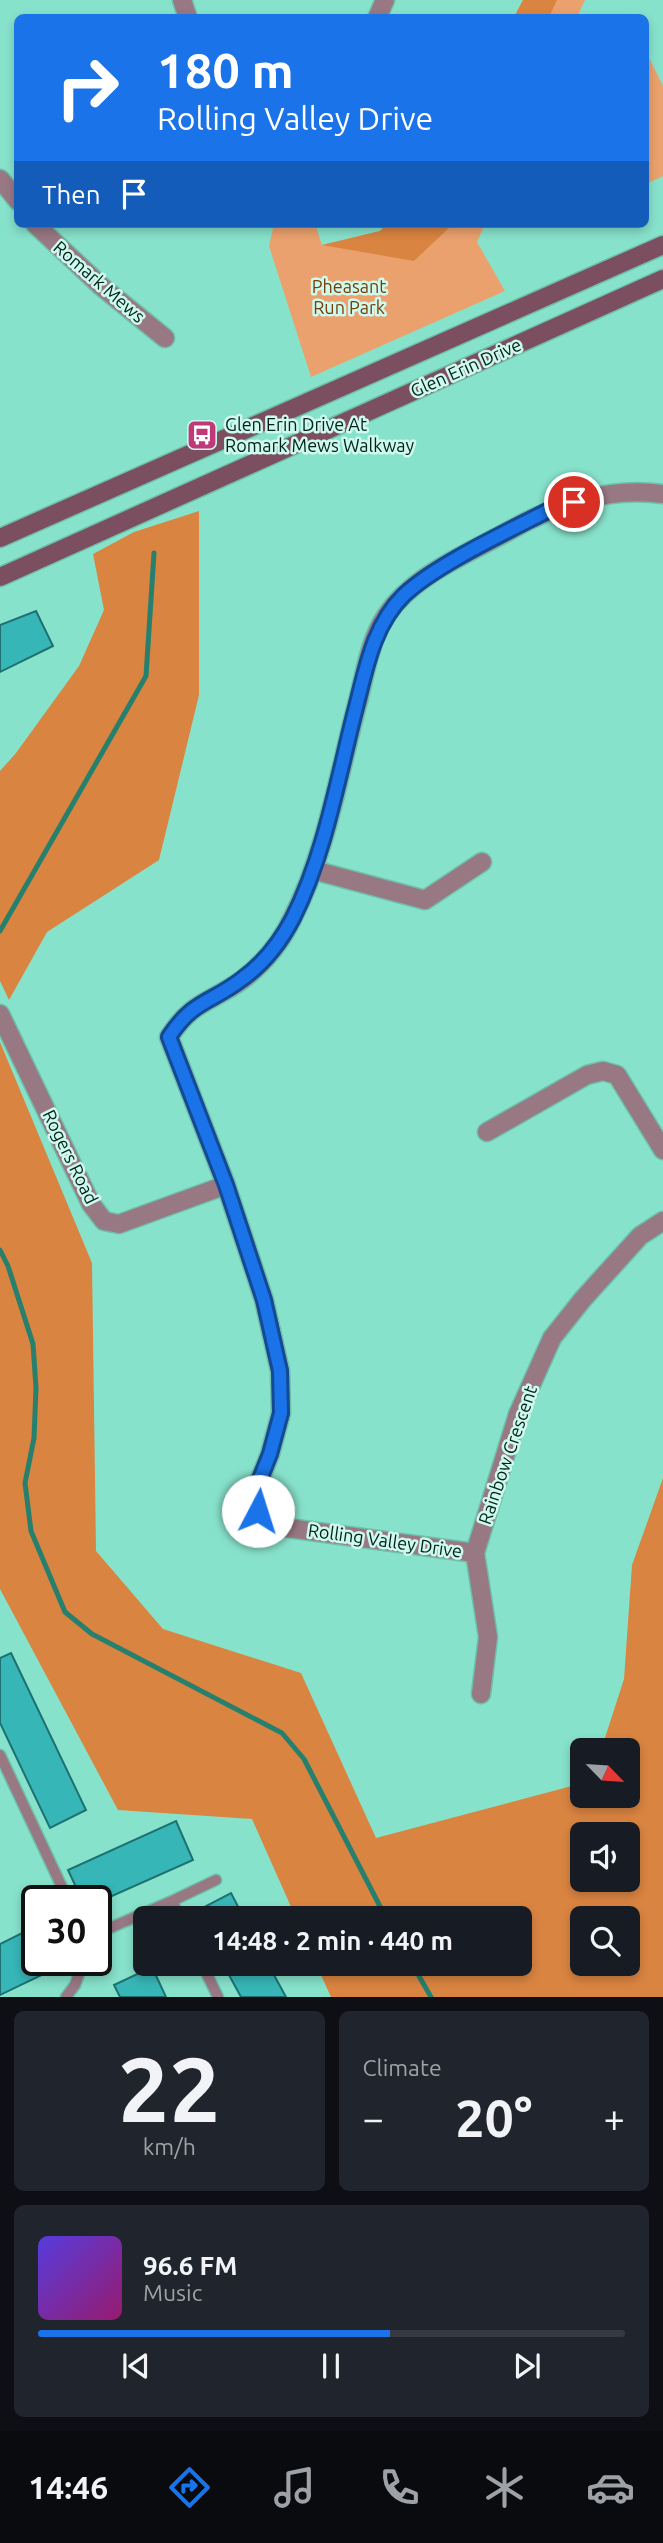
<!DOCTYPE html>
<meta charset="utf-8">
<style>
:root{--surface:#171b24;--page:#20242c;--text:#f1f3f6;--muted:#9ea1a6;--line:#363941;--accent:#1a73e8}
body{margin:0;font-family:Ubuntu,sans-serif;background:var(--page);color:var(--text);height:100vh;display:flex;flex-direction:column;font-size:26px;white-space:nowrap}
*{box-sizing:border-box;margin:0}
p{font-size:23px;color:var(--muted)}
.icon{flex:none;width:38px;height:38px;fill:none;stroke:currentColor;stroke-width:2;stroke-linecap:round;stroke-linejoin:round}
.map{position:relative;height:1997px;overflow:hidden}
.side{display:flex;flex-direction:column;gap:14px;padding:14px;background:#0d0f14;flex:1}
.side>*{flex:none}
.hud{position:absolute;left:14px;top:14px;width:635px;height:214px;border-radius:10px;box-shadow:0 4px 10px #0003;background:#1a73e8;color:#fff;overflow:hidden}
.needle{width:46px;rotate:115deg}
.buttons{position:absolute;left:570px;top:1738px;display:grid;gap:14px}
.buttons a{display:grid;place-items:center;width:70px;height:70px;border-radius:10px;background:var(--surface);box-shadow:0 4px 10px #0003;font-size:35px}
.speed{position:absolute;left:21px;top:1885px;display:flex;gap:14px;font-size:35px;font-weight:700;text-align:center}
.speed>*{display:grid;place-content:center;width:91px;height:91px;border-radius:50%;background:var(--surface);box-shadow:0 4px 10px #0003;line-height:1}
.speed .limit{border:4px solid #111;border-radius:10px;background:#fff;color:#111}
.pin{position:absolute;display:grid;place-items:center;width:60px;height:60px;color:#fff;margin:-30px;border:4px solid #fff;border-radius:50%;box-shadow:0 2px 7px #0007}
.me{position:absolute;width:77px;margin:-38px;rotate:5deg;stroke-linejoin:round;filter:drop-shadow(0 0 5px #0008)}
.turn{display:flex;align-items:center;gap:24px;height:147px;padding:0 28px;font-size:32px}
.turn .icon{width:91px;height:91px;stroke-width:2.5}
.turn b{display:block;font-size:49px;line-height:60px}
.then{display:flex;align-items:center;height:66px;padding:0 28px;background:#0003;gap:14px;font-size:26px}
.big{font-size:52px;font-weight:700;line-height:1.1}
.side .tile{flex:1;display:flex;flex-direction:column;justify-content:center;gap:10px;min-width:0;padding:0 24px;border-radius:10px;background:var(--page)}
.side .dial{align-items:center;gap:0}
.dial b{font-size:91px;line-height:1}
.song{display:flex;align-items:center;gap:21px}
.cover{width:84px;height:84px;border-radius:10px;background:linear-gradient(135deg,hsl(250 70% 55%),hsl(320 70% 35%))}
.played{height:7px;border-radius:4px;background:linear-gradient(90deg,var(--accent) 60%,var(--line) 60%)}
.keys{display:flex;justify-content:space-around;direction:ltr}
.heat{display:flex;justify-content:space-between;align-items:center;font-size:38px;direction:ltr}
.side .tiles{flex:1;display:grid;gap:14px;grid-template-columns:1fr 1fr}
.tile:last-child{grid-column:span 2}
.trip{position:absolute;left:133px;top:1906px;width:399px;height:70px;border-radius:10px;background:var(--surface);box-shadow:0 4px 10px #0003;font-weight:700;line-height:70px;text-align:center}
.tabs{display:flex;height:112px;justify-content:space-around;align-items:center;background:#090b0e;color:var(--muted)}
.tabs .icon{width:49px;height:49px}
.tabs .on{color:var(--accent)}
.tabs b{font-size:32px;color:var(--text)}
.map>svg:first-child{display:block}
.green{fill:#eaa16d}
.forest{fill:#da8441;fill-rule:evenodd}
.lines{fill:none;stroke-linecap:round;stroke-linejoin:round}
.stream{stroke:#27806d;stroke-width:5}
.building{fill:#37b6b7;stroke:#1f7071;stroke-width:2}
.lane-casing{stroke:#6fbfab;stroke-width:13}
.street-casing{stroke:#6fbfab;stroke-width:21}
.secondary-casing{stroke:#6fbfab;stroke-width:21}
.lane{stroke:#987883;stroke-width:10}
.street{stroke:#987883;stroke-width:18}
.secondary{stroke:#7b4f5f;stroke-width:18}
.route-casing{stroke:#114b97;stroke-width:18}
.route{stroke:#1a73e8;stroke-width:12}
.labels{text-anchor:middle;stroke-width:5;stroke-linejoin:round;paint-order:stroke}
.street-label{font-size:18px;fill:#03211b;stroke:#cef9ed}
.park-label{font-size:18px;fill:#763d0a;stroke:#cef9ed}
.poi-label{font-size:18px;fill:#03211b;stroke:#cef9ed;text-anchor:start}
</style>
<div class="map">
<svg width="663" height="1997" viewBox="0 0 663 1997">
<rect width="100%" height="100%" fill="#87e2cb"/>
<!-- green -->
<path class="green" d="M523,0H585L577,17L514,18Z
M646,52L663,86V176L646,184Z
M274,224H315L322,245L380,231L387,224H485L477,242L505,291L311,377L269,246Z"/>
<!-- forest -->
<path class="forest" d="M523,0H557L549,17H514Z
M387,224H453L414,261L322,245L380,231Z
M199,511V695L159,860L47,932L9,1000L0,981V771L16,753L79,666L104,610L93,554L134,532Z
M0,1042L92,1263L96,1551L163,1629L301,1673L376,1838L583,1783V1796H628V1750H601L624,1679L632,1565L663,1478V1997H331L316,1964H520V1918H296L252,1819L118,1810L0,1589ZM583,1834H628V1880H583ZM583,1918H628V1964H583Z"/>
<g class="lines">
<!-- stream -->
<path class="stream" d="M0,931L146,676L154,553
M0,1250L8,1266L33,1344L36,1388L34,1438L25,1483L31,1531L65,1612L92,1634L282,1733L304,1759L386,1918
M412,1964L431,1997"/>
</g>
<!-- building -->
<path class="building" d="M36,611L53,646L0,672V625Z
M11,1653L86,1810L50,1828L0,1723V1658Z
M176,1821L193,1860L103,1900H82L68,1870Z
M231,1893L244,1918H187V1916Z
M30,1929L37,1943V1960H45L50,1971L0,1995V1944Z
M223,1964H268L286,1997H241Z
M152,1967L166,1997H120L114,1985Z"/>
<g class="lines">
<!-- lane casing -->
<g class="lane-casing">
<path id="lane" d="M0,1755L68,1900
M172,1901L216,1880
M96,1934L172,1901L180,1918
M202,1964L218,1997
M66,1997L75,1985L84,1960"/>
</g>
<!-- street casing -->
<g class="street-casing">
<path id="street" d="M182,0L188,18
M377,18L385,0
M0,179L18,201
M35,224L101,286L165,338
M313,870L425,900L482,862
M0,1014L91,1204L104,1221L119,1224L226,1185
M487,1132L587,1075L603,1071L617,1075L663,1150
M475,1553L288,1528L270,1522L258,1511L256,1489L270,1454L281,1413L280,1371L264,1300L226,1185L169,1037C193,1000 210,1003 242,980C263,964 281,942 292,919C326,854 339,772 358,701C365,674 370,639 386,616C412,576 467,554 507,532C554,505 608,486 663,494
M481,1694L488,1637L475,1553L518,1414L552,1338L583,1299L640,1236L663,1221"/>
</g>
<!-- secondary casing -->
<g class="secondary-casing">
<path id="secondary" d="M0,538L663,245
M0,577L663,279"/>
</g>
<!-- lane -->
<use href="#lane" class="lane"/>
<!-- street -->
<use href="#street" class="street"/>
<!-- secondary -->
<use href="#secondary" class="secondary"/>
</g>
<g class="lines">
<!-- route casing -->
<g class="route-casing">
<path id="route" d="M258,1511L256,1489L270,1454L281,1413L280,1371L264,1300L226,1185L169,1037C193,1000 211,1003 242,979C263,964 281,941 293,918C324,856 337,783 354,715C365,674 372,626 404,595C438,563 513,529 555,507L574,502"/>
</g>
<!-- route -->
<use href="#route" class="route"/>
</g>
<!-- icons -->
<defs>
<g id="bus-square" transform="scale(1.575)"><rect x="-9" y="-9" width="18" height="18" rx="4" fill="#bf3877" stroke="#cef9ed"/><path d="M-5-6H5V4H4V6H2V4H-2V6H-4V4H-5ZM-3.5-4V0h7V-4ZM-3.5 1.2v1.5H-2V1.2ZM2 1.2v1.5H3.5V1.2Z" fill="#fff"/></g>
</defs>
<g fill-rule="evenodd">
<use href="#bus-square" x="202" y="435"/>
</g>
<g class="labels">
<!-- street labels -->
<g class="street-label">
<text transform="translate(99 282) rotate(41)" y="6">Romark Mews</text>
<text transform="translate(466 368) rotate(-24)" y="6">Glen Erin Drive</text>
<text transform="translate(70 1157) rotate(64)" y="6">Rogers Road</text>
<text transform="translate(508 1455) rotate(-71)" y="6">Rainbow Crescent</text>
<text transform="translate(385 1541) rotate(8)" y="6">Rolling Valley Drive</text>
</g>
<!-- park labels -->
<g class="park-label">
<text x="349" y="293">Pheasant<tspan x="349" dy="21">Run Park</tspan></text>
</g>
<!-- poi labels -->
<g class="poi-label">
<text x="225" y="431">Glen Erin Drive At<tspan x="225" dy="21">Romark Mews Walkway</tspan></text>
</g>
</g>
</svg>
<div class="buttons">
<a><svg class="needle" viewBox="-14 -14 28 28"><path d="M0-13l5 13h-10z" fill="#e53935"/><path d="M0 13l5-13h-10z" fill="#9ea1a6"/></svg></a>
<a><svg class="icon" aria-label="sound" viewBox="0 0 24 24"><path d="M4 9h4l5-4v14l-5-4H4zM17 9q2 3 0 6"/></svg></a>
<a><svg class="icon" aria-label="search" viewBox="0 0 24 24"><circle cx="10" cy="10" r="6"/><path d="M15 15l6 6"/></svg></a>
</div>
<div class="speed"><div class="limit">30</div></div>
<div class="pin" style="left:574px;top:502px;background:#d93025"><svg class="icon" aria-label="arrive" viewBox="0 0 24 24"><path d="M6 21V4h12l-3 4 3 4H6"/></svg></div>
<svg class="me" style="left:258px;top:1511px" viewBox="-20 -20 40 40"><circle r="19" fill="#fff"/><path d="M0-13L10 11 0 6-10 11z" fill="#1a73e8"/></svg>
<div class="trip">14:48 · 2 min · 440 m</div>
<div class="hud">
<div class="turn"><svg class="icon" aria-label="right" viewBox="0 0 24 24"><path d="M7 20v-9h11M14 6l5 5-5 5"/></svg><div><b>180 m</b>Rolling Valley Drive</div></div>
<div class="then">Then<svg class="icon" aria-label="arrive" viewBox="0 0 24 24"><path d="M6 21V4h12l-3 4 3 4H6"/></svg></div>
</div>
</div>
<section class="side">
<div class="tiles">
<div class="tile dial"><b>22</b><p>km/h</p></div>
<div class="tile"><p>Climate</p>
<div class="heat"><a>−</a><b class="big">20°</b><a>+</a></div>
</div>
<div class="tile">
<div class="song"><i class="cover"></i><div><b>96.6 FM</b><p>Music</p></div></div>
<div class="played"></div>
<div class="keys"><svg class="icon" aria-label="previous" viewBox="0 0 24 24"><path d="M18 5L8 12l10 7zM5 5v14"/></svg><svg class="icon" aria-label="pause" viewBox="0 0 24 24"><path d="M8 5v14M16 5v14"/></svg><svg class="icon" aria-label="next" viewBox="0 0 24 24"><path d="M6 5l10 7-10 7zM19 5v14"/></svg></div>
</div>
</div>
</section>
<nav class="tabs">
<b>14:46</b>
<svg class="icon on" aria-label="directions" viewBox="0 0 24 24"><path d="M12 3l9 9-9 9-9-9zM9 14v-3h6M13 9l2 2-2 2"/></svg>
<svg class="icon" aria-label="music" viewBox="0 0 24 24"><path d="M9 18V5l10-2v13"/><circle cx="6" cy="18" r="3"/><circle cx="16" cy="16" r="3"/></svg>
<svg class="icon" aria-label="phone" viewBox="0 0 24 24"><path d="M5 4h4l2 5-3 2q2 4 5 5l2-3 5 2v4C11 20 4 13 5 4z"/></svg>
<svg class="icon" aria-label="climate" viewBox="0 0 24 24"><path d="M12 3v18M4 7l16 10M4 17L20 7"/></svg>
<svg class="icon" aria-label="car" viewBox="0 0 24 24"><path d="M5 17H2v-5l4-1 3-4h7l3 4 3 1v5h-3M9 17h6M6 11h13"/><circle cx="7" cy="17" r="2"/><circle cx="17" cy="17" r="2"/></svg>
</nav>
